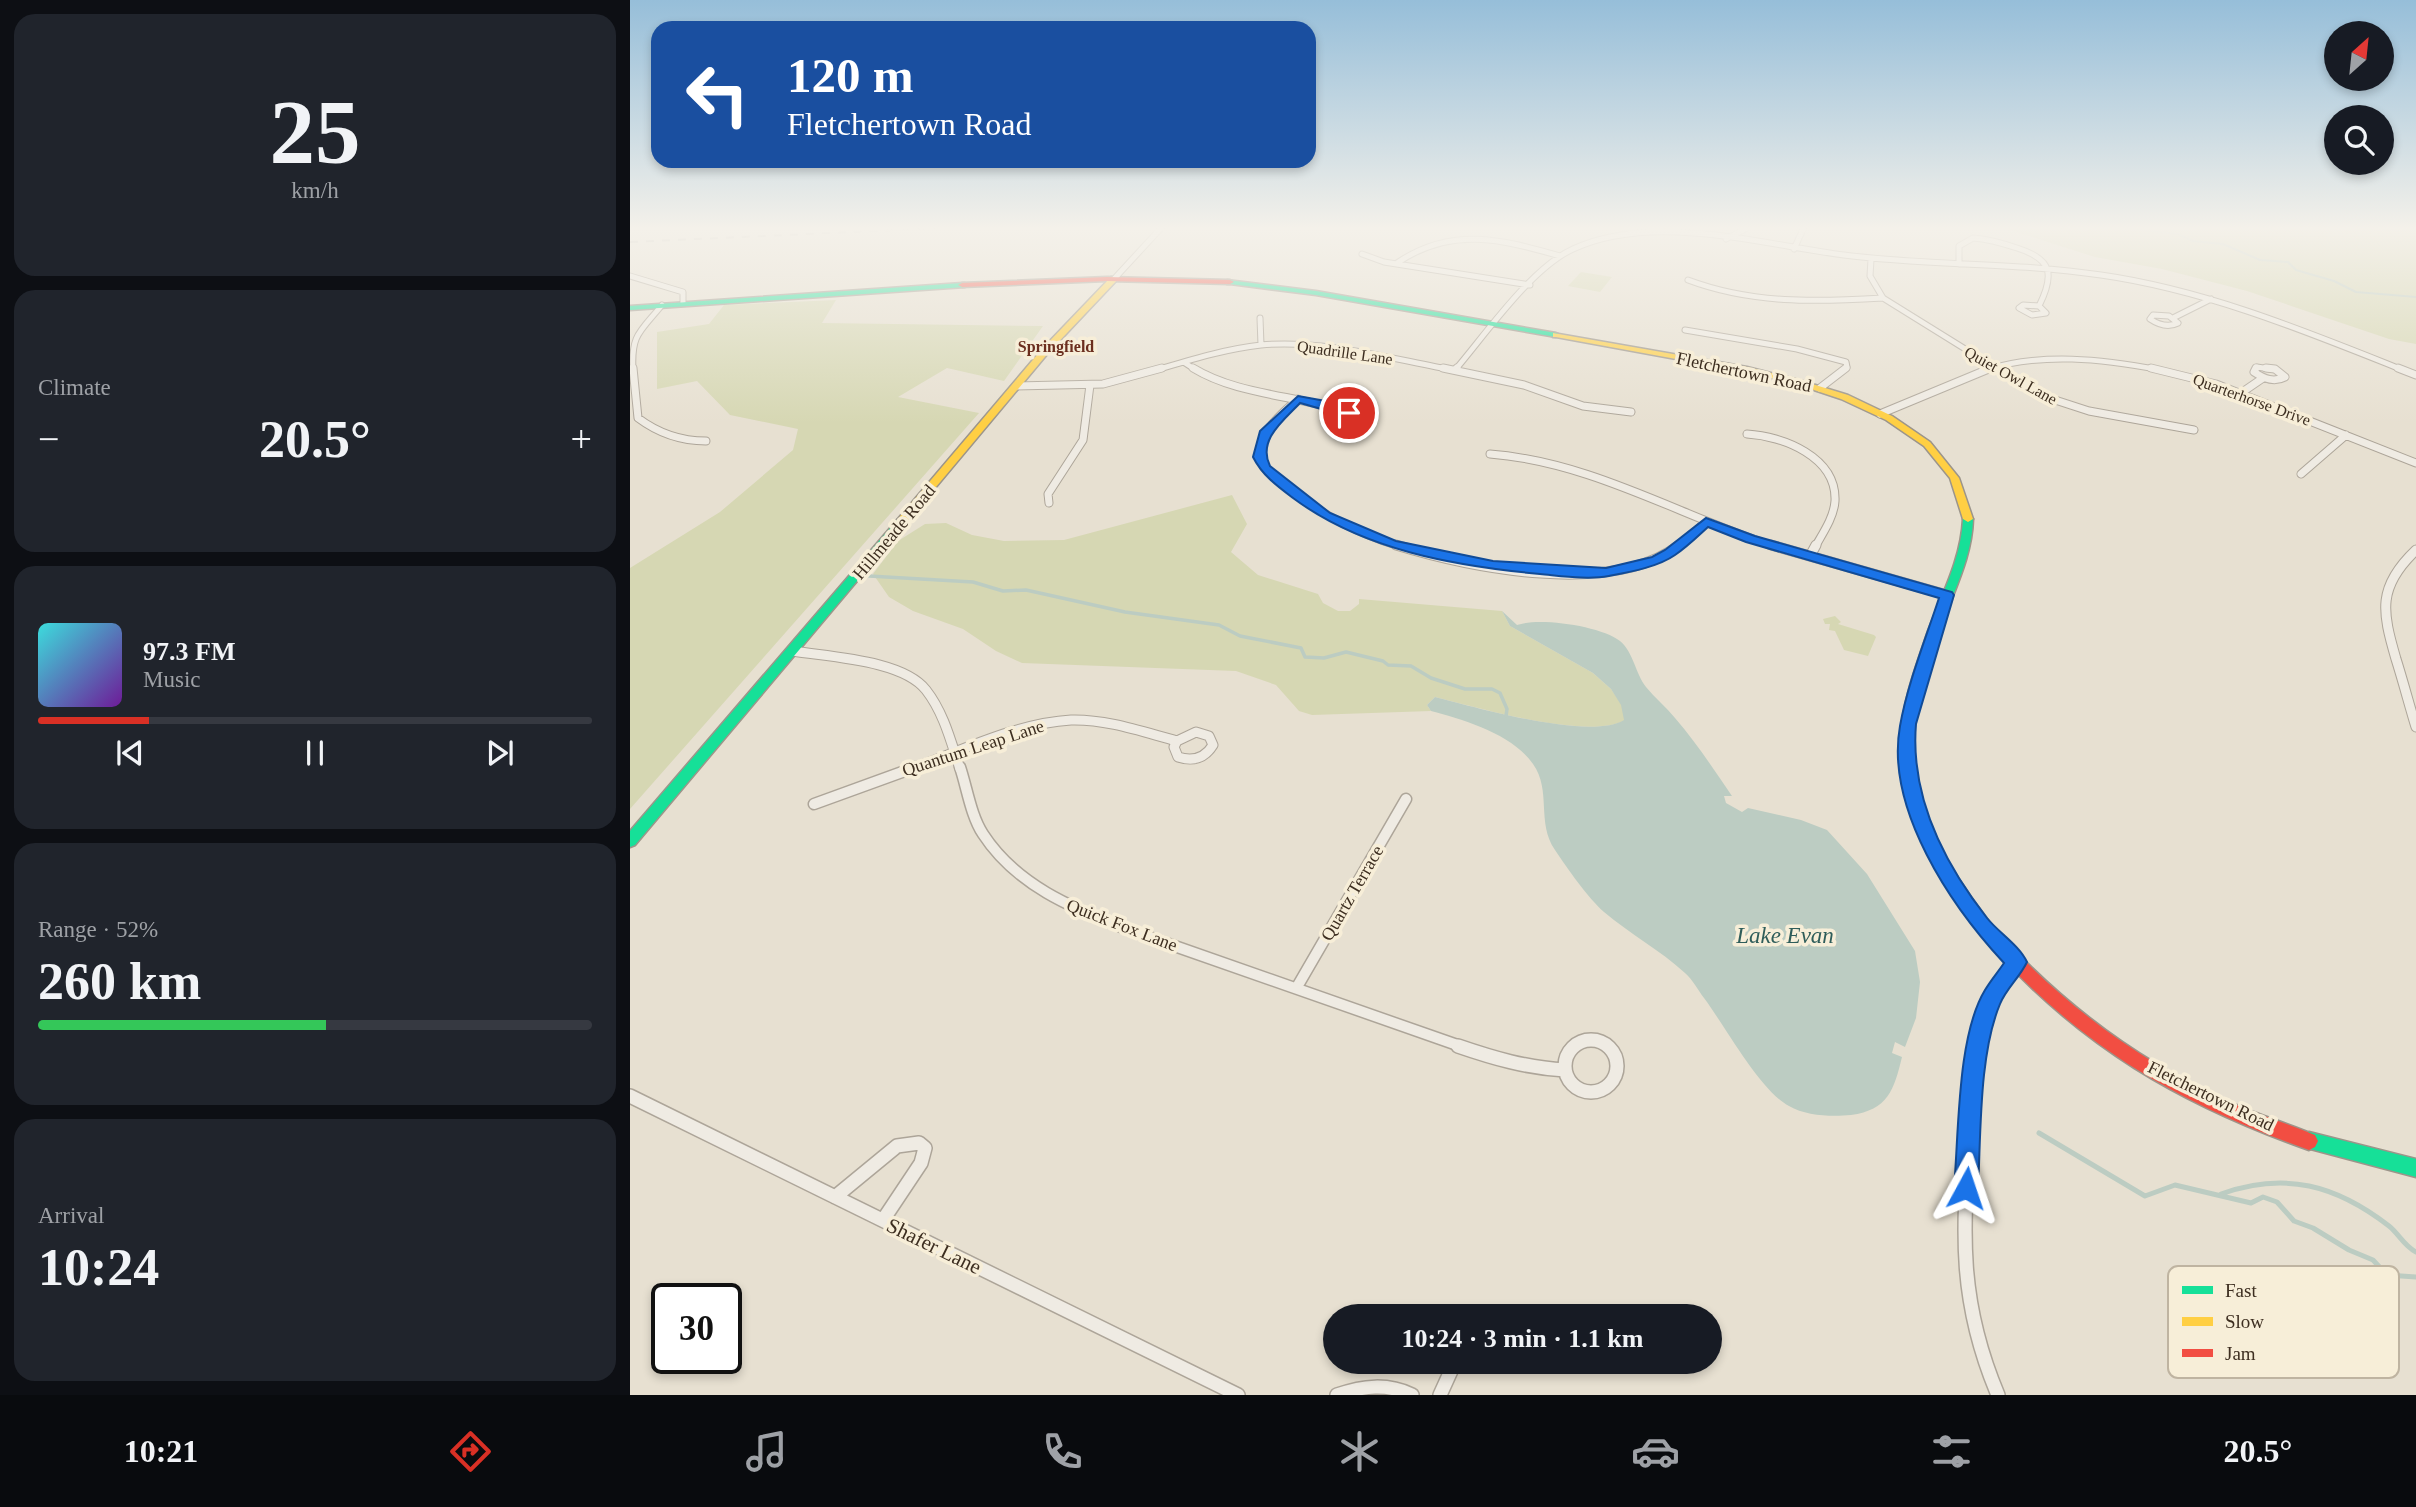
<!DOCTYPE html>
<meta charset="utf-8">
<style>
:root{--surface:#171b24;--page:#20242c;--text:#f1f3f6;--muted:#9ea1a6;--line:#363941;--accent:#d93025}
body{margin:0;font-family:"Times New Roman",serif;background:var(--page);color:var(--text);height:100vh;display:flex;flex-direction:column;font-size:26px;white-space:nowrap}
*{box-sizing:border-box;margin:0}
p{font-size:23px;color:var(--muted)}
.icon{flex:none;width:38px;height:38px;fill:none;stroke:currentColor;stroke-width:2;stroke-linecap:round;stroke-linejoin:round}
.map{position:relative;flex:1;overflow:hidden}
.drawer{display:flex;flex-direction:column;gap:14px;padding:14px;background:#0d0f14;width:630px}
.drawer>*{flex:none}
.guide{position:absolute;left:21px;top:21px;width:665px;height:147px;border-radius:21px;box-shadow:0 4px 10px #0003;background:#1a4fa0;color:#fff;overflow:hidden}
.needle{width:46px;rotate:27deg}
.tools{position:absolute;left:1694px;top:21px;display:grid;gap:14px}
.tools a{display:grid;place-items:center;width:70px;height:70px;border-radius:50%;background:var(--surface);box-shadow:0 4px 10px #0003;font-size:35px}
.speed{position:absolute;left:21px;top:1283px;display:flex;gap:14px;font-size:35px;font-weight:700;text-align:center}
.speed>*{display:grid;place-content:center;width:91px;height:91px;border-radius:50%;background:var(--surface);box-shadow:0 4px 10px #0003;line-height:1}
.speed .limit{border:4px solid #111;border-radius:10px;background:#fff;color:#111}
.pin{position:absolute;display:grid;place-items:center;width:60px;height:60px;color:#fff;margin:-30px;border:4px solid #fff;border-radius:50%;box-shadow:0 2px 7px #0007}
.me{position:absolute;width:77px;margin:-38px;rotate:5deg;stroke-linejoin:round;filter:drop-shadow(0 0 5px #0008)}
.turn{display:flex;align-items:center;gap:24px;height:147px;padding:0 21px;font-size:32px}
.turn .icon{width:91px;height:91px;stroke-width:2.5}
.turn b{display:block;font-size:49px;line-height:60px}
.big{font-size:52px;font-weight:600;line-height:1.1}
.drawer .widget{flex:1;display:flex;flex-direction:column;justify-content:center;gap:10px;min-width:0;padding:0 24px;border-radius:21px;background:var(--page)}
.drawer .dial{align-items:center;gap:0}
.dial b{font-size:91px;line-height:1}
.song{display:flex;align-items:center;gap:21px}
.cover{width:84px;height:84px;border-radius:10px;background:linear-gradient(135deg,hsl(180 70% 55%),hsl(280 70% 35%))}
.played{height:7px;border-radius:4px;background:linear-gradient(90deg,var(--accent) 20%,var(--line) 20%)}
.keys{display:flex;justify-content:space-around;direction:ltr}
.heat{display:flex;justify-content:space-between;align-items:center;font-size:38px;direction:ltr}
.charge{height:10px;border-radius:5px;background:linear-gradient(90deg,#34c759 52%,var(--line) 0)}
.trip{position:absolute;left:693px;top:1304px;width:399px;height:70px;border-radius:35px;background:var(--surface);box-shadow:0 4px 10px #0003;font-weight:600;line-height:70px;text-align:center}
.dock{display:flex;height:112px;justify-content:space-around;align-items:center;background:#090b0e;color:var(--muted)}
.dock .icon{width:49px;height:49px}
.dock .current{color:var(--accent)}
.dock b{font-size:32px;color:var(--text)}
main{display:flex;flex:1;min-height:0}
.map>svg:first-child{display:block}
.green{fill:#d6d7b3}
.water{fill:#bcccc2}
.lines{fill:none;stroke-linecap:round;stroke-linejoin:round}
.stream-far2{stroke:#bcccc2;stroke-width:2}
.stream-far1{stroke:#bcccc2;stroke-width:3.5}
.stream{stroke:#bcccc2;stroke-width:5}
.street-far4-casing{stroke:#ada599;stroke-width:7}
.street-far3-casing{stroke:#ada599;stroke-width:9}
.street-far2-casing{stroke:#ada599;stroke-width:11}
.street-far1-casing{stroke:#ada599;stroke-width:13}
.street-casing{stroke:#ada599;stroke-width:16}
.fast-casing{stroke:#9c958a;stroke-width:3}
.slow-casing{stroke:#9c958a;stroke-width:3}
.jam-casing{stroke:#9c958a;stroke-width:3}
.street-far4{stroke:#efebe3;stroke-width:5}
.street-far3{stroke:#efebe3;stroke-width:7}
.street-far2{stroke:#efebe3;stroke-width:9}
.street-far1{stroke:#efebe3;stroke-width:10}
.street{stroke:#efebe3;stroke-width:13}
.fast{fill:#16e098;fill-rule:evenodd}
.slow{fill:#ffcf43;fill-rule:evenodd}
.jam{fill:#f24e42;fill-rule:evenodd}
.rail{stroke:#afaaa2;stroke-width:2;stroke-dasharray:8 8;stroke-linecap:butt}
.route{fill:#1a73e8;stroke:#114b97;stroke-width:2}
.labels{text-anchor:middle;stroke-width:7;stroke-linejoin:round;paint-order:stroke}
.far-neighbourhood-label{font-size:16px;font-weight:bold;fill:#6b2e1e;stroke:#f7eed8}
.far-street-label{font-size:16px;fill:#3d2e20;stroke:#f7eed8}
.street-label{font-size:18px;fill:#3d2e20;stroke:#f7eed8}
.near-street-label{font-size:21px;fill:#3d2e20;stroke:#f7eed8}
.near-water-label{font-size:23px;font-style:italic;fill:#2f5d5a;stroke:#f7eed8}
.key{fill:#f7eed8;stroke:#bfb4a1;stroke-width:2}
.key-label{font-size:19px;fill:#3d2e20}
</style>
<main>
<section class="drawer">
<div class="widget dial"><b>25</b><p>km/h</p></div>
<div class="widget"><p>Climate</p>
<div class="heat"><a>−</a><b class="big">20.5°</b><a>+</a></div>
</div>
<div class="widget">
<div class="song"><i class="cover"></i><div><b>97.3 FM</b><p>Music</p></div></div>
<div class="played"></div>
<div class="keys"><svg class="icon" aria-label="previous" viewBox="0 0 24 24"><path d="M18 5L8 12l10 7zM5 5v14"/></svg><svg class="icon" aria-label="pause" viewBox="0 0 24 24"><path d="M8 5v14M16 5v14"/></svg><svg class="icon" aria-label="next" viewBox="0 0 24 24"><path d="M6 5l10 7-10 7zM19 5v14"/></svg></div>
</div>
<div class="widget"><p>Range · 52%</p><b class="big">260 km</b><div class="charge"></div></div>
<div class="widget"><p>Arrival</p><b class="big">10:24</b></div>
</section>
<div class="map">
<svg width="1786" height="1395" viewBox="0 0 1786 1395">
<rect width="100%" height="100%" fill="#e7e0d1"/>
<!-- green -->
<path class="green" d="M1371,227H1786V344L1759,339L1617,291L1532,269L1465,257Z
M951,272L982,277L970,292L938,286Z
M206,300L192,323L413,326L374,381L317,368L268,397L349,413L0,809V568L90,512L163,450L168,429L100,415L67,381L27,389V332L79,324L94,305Z
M602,495L617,524L601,552L628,575L688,594L693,603L708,611H720L729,604V599L872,611L880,626L963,673L981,689L992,705L995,720C960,741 846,707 805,697L797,705L801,711L682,715L669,711L646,685L606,671L392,663L366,651L333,629L283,611L259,597L243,574L268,541L295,524L316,523L342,535L374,541L434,540Z
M1205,616L1211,622L1208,624L1244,635L1246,637L1238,656L1214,650L1205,631L1199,630L1200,624H1195L1193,619Z"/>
<!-- water -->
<path class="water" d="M872,611L887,625C909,617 971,626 990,641C1004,653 1005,673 1016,687C1025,698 1036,707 1045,718C1066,742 1084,770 1102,796H1094L1096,803L1112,812L1118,808L1171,820L1197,830L1237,874L1285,951L1290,982L1286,1018L1275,1047L1265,1042L1262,1053L1272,1057C1264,1090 1258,1110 1221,1115C1202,1117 1176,1116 1159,1106C1130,1091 1095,1026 1074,998C1068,990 1063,980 1055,973C1030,950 1000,934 974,912C958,898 937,868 925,850C906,822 922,791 903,764C882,734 835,720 801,711L797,705L805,697C845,707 960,741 994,720L991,705L981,689L963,673L880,626Z"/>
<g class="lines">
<!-- stream-far2 -->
<path class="stream-far2" d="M1483,227L1548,234L1563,241L1593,244L1630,260L1658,262L1666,270L1704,281L1726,292L1786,297"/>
<!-- stream-far1 -->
<path class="stream-far1" d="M239,576L343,582L373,591L396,590L495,612L589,625L610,636L671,648L675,657L694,658L716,652L753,661L758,665L781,666L801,678L835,689H862L870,693L877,709L876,716"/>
<!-- stream -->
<path class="stream" d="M1409,1133L1515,1196L1545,1185L1621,1203L1633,1197L1647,1202L1664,1221L1683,1228L1719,1250L1743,1260L1757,1275L1786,1277
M1591,1194C1655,1171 1706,1185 1759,1226C1769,1234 1774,1246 1786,1252"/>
<!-- street-far4 casing -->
<g class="street-far4-casing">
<path id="street-far4" d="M1096,239L1119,227
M1164,249L1174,227
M732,254L754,262L900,285
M1241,259L1240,276L1253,298L1369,370
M767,263C821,226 871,239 930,256
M1329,264V246L1343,238C1358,239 1372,243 1387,248C1422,259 1425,274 1409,306
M0,276L53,292V303
M484,279L532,227
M1058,280C1122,304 1186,302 1253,298
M1393,305L1409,306L1416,313L1402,315L1389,308Z
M1523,315L1539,316L1548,323C1538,328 1529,325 1520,319Z
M630,318L631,345
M1543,318L1581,299
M1055,330L1167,349L1216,362L1217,367L1213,370
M555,363L566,370
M3,370C1,334 10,332 32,305
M526,370C560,360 595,349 631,345C692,339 762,359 823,370
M825,370C855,335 901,268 943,249C1022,212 1130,244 1214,255C1299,266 1386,262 1471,275C1576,290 1675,331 1773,370
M1355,370C1412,352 1472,359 1530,370
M1625,370L1627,367L1646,370"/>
</g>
<!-- street-far3 casing -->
<g class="street-far3-casing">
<path id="street-far3" d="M3,368L8,418C28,433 51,441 76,441
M563,368C609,396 669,395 719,413
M813,368L894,385L953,406L1001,412
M1366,368L1419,398L1459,411L1564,430
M1521,368L1586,384L1786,463
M1626,368L1624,372C1634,379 1644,383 1655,377L1645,369L1636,368
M1768,368L1786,375
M825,370L827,368
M386,386L473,384L532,368
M1190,388L1216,368
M1611,393L1633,378
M668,399C647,418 621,437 634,468C675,505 718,531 772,547
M1250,414L1361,368
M1117,434C1153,436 1207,457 1205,501C1204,517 1193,533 1185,547
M860,454C962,462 1050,516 1146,547
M1671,474L1716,435
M419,503L418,494L453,440L460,385
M1047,547L1076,522"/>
</g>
<!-- street-far2 casing -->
<g class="street-far2-casing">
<path id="street-far2" d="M766,545C842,568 982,597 1049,545
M1141,545L1317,595
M1786,550C1747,587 1752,611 1766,659C1773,681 1779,704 1786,727
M1180,556L1186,545
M163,651C199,657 273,660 296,690C314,713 321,742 330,769
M566,732L579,736L583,745C575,758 563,762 548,757L544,747L547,741Z
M281,769C331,751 387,723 441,720C477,719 513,732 547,741"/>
</g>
<!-- street-far1 casing -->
<g class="street-far1-casing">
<path id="street-far1" d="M330,767C337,788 341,816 353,834C386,885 442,908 496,929L833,1047
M184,804L286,767
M667,987L776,799
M1348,1047L1359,1005L1387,962"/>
</g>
<!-- street casing -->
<g class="street-casing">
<path id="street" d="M935 1066a26 26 0 1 1 52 0a26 26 0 1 1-52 0Z
M828,1046C863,1058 897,1068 935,1070
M1348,1046C1343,1076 1342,1106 1340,1137C1332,1234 1329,1303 1368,1395
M0,1096L608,1395
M205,1197L267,1146L289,1143L295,1148L291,1163L253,1220
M707,1395C733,1386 757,1383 782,1395
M810,1395L825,1362"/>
</g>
<!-- fast casing -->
<g class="fast-casing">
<path id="fast" d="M597,280L686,291L926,333L930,335L926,337L686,295L600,284H597Z
M332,283H335V287L0,310V306Z
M1338,516L1343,519C1342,557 1324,590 1312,625C1300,660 1286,696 1283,733C1278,811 1322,875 1368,933L1371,938L1368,943L1363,945L1358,943C1311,882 1266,815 1271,735C1273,699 1287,664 1298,631C1312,594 1331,559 1333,519Z
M271,519L275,520V524L5,845L0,847V831L267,520Z
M1679,1132L1786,1159V1177L1673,1147L1670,1141L1673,1135Z"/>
</g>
<!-- slow casing -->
<g class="slow-casing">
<path id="slow" d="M481,277L488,279L419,352L275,524H267V520L413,348Z
M923,333L1117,367L1169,380L1218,395L1262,416L1300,442L1329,478L1343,519L1338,522L1333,519L1320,478L1294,446L1256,420L1211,399L1163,383L1117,372L926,337H923Z"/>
</g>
<!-- jam casing -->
<g class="jam-casing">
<path id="jam" d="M477,277L600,280L604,282L600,284L477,281L332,287L328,285L332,283Z
M1363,931L1368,933C1434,1005 1511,1063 1600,1102C1628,1115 1657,1123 1685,1135L1688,1141L1685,1147L1679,1150C1549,1104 1450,1046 1358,943L1355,938L1358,933Z"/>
</g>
<!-- street-far4 -->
<use href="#street-far4" class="street-far4"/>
<!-- street-far3 -->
<use href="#street-far3" class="street-far3"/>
<!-- street-far2 -->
<use href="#street-far2" class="street-far2"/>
<!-- street-far1 -->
<use href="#street-far1" class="street-far1"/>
<!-- street -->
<use href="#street" class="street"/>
<!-- fast -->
<use href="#fast" class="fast"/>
<!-- slow -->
<use href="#slow" class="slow"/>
<!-- jam -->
<use href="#jam" class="jam"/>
<!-- rail -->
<path class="rail" d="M0,242L333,227"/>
</g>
<!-- sky -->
<linearGradient id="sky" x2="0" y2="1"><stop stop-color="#96bed9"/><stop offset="0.54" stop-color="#f4f1ea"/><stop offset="1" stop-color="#f4f1ea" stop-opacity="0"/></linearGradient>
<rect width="1786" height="423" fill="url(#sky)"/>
<!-- route -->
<path class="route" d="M668,396L701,402L725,413L719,417L670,403C654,420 627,440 640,466L700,513L766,541L863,561L976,568L1022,557L1035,550L1076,518L1125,536L1322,592L1324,595L1286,724C1280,796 1314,863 1357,918C1369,933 1389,945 1397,962C1390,977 1376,989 1370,1004C1349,1054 1351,1133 1348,1188L1344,1196L1336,1199L1327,1196L1324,1188C1329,1132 1327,1036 1355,990C1361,980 1368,972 1374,963C1321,906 1255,809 1270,726C1277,685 1296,638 1309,598L1116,542L1078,527C1067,537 1057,547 1045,555C1028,567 1000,572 979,576C958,580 932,576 910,574C824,566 733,550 663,498C647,486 632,475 623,457L630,431Z"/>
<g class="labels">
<!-- far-neighbourhood labels -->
<g class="far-neighbourhood-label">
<text x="426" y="352">Springfield</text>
</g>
<!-- far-street labels -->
<g class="far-street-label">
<text transform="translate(715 352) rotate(8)" y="6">Quadrille Lane</text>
<text transform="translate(1381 375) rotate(29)" y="6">Quiet Owl Lane</text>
<text transform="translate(1622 399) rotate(20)" y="6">Quarterhorse Drive</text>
</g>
<!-- street labels -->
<g class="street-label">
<text transform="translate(1114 372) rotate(12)" y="6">Fletchertown Road</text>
<text transform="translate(264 532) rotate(-50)" y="6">Hillmeade Road</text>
<text transform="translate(343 748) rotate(-18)" y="6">Quantum Leap Lane</text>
<text transform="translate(722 893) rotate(-60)" y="6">Quartz Terrace</text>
<text transform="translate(492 925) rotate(21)" y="6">Quick Fox Lane</text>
<text transform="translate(1581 1096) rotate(26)" y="6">Fletchertown Road</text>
</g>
<!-- near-street labels -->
<g class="near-street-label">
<text transform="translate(304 1246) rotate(26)" y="7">Shafer Lane</text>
</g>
<!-- near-water labels -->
<g class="near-water-label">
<text x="1155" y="943">Lake Evan</text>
</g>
</g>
<!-- legend -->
<rect x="1538" y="1266" width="231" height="112" rx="10" class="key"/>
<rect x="1552" y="1286" width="31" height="8" fill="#16e098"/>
<rect x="1552" y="1317" width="31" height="9" fill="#ffcf43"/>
<rect x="1552" y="1349" width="31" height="8" fill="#f24e42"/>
<g class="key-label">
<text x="1595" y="1297">Fast</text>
<text x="1595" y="1328">Slow</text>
<text x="1595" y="1360">Jam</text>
</g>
</svg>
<div class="tools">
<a><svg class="needle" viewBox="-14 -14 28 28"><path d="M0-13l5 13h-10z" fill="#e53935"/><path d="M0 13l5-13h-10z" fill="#9ea1a6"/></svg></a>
<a><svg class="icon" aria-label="search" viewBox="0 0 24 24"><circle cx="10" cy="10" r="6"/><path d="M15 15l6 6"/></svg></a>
</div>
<div class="speed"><div class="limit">30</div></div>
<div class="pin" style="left:719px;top:413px;background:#d93025"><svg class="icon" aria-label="arrive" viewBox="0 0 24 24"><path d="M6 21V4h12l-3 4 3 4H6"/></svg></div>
<svg class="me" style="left:1336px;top:1188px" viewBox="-20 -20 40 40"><path d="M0-17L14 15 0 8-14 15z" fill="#1a73e8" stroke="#fff" stroke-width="4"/></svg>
<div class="trip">10:24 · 3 min · 1.1 km</div>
<div class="guide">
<div class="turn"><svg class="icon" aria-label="left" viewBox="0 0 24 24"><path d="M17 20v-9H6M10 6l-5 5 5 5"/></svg><div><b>120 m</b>Fletchertown Road</div></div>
</div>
</div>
</main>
<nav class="dock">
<b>10:21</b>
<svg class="icon current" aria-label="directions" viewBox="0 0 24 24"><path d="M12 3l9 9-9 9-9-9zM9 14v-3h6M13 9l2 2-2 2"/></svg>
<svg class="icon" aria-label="music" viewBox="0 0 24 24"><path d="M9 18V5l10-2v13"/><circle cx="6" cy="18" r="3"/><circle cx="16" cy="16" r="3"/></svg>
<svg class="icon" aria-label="phone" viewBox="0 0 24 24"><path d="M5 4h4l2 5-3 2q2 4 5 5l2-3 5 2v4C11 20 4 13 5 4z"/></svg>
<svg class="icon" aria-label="climate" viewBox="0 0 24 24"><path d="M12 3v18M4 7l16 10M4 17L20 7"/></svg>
<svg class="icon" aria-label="car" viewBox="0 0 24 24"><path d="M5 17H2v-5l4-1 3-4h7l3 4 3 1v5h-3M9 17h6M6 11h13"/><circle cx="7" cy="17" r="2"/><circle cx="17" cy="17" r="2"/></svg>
<svg class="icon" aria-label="filters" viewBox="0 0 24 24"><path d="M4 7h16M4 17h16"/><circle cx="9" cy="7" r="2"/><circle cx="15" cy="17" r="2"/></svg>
<b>20.5°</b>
</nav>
